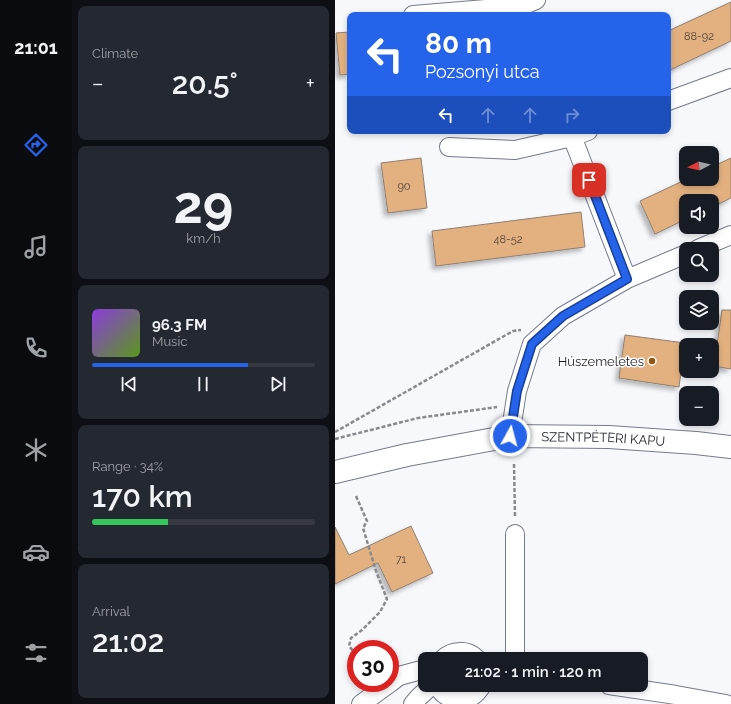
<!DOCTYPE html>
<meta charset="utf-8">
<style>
:root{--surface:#171b24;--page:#242831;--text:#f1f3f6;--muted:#9ea1a6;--line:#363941;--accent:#2563eb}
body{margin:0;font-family:Raleway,sans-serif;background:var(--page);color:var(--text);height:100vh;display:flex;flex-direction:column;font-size:15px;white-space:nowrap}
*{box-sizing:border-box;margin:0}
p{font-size:13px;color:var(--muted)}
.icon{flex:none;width:22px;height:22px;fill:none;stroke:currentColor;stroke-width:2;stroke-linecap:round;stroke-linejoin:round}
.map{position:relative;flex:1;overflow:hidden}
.side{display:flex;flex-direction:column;gap:6px;padding:6px;background:#0d0f14;width:263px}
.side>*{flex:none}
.top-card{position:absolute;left:12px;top:12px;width:324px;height:122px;border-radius:8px;box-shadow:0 2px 6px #0003;background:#2563eb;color:#fff;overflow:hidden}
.needle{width:26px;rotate:263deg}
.fabs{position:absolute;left:344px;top:146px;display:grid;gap:8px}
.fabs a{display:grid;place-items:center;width:40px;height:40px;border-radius:8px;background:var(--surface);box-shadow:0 2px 6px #0003;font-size:20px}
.speed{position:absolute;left:12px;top:640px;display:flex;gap:8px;font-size:20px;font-weight:700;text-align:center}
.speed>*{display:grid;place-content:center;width:52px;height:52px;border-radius:50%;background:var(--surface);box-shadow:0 2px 6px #0003;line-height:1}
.speed .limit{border:6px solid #d22;background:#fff;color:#111}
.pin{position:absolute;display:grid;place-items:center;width:34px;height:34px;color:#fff;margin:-17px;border-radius:8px;box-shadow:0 2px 6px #0006}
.me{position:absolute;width:44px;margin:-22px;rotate:7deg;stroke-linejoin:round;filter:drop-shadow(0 0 3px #0008)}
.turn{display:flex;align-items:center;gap:14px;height:84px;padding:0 12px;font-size:18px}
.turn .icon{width:52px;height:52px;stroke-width:2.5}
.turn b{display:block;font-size:28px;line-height:34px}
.lanes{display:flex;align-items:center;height:38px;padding:0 12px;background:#0003;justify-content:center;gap:20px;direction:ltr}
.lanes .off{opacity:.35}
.big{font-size:30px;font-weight:600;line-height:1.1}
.side .tile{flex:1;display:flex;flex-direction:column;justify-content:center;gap:6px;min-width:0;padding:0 14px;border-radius:8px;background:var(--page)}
.side .dial{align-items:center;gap:0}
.dial b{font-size:52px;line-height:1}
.song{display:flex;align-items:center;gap:12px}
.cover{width:48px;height:48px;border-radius:6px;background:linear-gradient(135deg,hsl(270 70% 55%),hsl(90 70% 35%))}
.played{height:4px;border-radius:2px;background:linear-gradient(90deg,var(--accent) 70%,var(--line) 70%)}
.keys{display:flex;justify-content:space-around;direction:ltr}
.heat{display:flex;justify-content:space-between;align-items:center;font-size:22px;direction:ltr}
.charge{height:6px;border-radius:3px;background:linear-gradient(90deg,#34c759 34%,var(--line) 0)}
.trip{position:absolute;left:83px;top:652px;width:230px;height:40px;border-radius:8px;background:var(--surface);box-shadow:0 2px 6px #0003;font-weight:600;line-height:40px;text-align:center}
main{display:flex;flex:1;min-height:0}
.tab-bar{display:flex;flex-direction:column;width:72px;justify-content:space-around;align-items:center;background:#090b0e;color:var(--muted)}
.tab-bar .icon{width:28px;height:28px}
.tab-bar .current{color:var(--accent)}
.tab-bar b{font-size:18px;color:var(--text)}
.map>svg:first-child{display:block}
.building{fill:#e3b17f;stroke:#8f8071;filter:url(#shadow)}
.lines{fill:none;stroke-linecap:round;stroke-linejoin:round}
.minor-casing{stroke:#757b8c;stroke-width:20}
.major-casing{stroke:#757b8c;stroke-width:24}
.path{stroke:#888a8f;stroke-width:2.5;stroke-dasharray:4 2;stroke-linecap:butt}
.minor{stroke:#fff;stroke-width:18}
.major{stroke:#fff;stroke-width:22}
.route-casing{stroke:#184099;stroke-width:10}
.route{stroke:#2563eb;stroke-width:7}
.poi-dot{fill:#8f570f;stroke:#fff;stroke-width:1.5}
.labels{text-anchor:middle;stroke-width:3;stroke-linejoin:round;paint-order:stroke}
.number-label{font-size:11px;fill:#4e433c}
.poi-label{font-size:13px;fill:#1c1e25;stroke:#fff;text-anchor:end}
.street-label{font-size:13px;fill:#1c1e25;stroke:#fff}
</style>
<main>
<nav class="tab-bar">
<b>21:01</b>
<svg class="icon current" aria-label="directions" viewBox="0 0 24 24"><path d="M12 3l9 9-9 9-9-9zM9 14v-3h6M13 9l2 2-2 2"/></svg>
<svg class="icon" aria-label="music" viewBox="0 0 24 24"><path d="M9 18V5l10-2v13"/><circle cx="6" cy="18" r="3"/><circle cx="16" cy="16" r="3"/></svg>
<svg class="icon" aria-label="phone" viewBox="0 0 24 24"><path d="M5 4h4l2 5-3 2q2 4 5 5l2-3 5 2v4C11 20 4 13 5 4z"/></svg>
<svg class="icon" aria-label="climate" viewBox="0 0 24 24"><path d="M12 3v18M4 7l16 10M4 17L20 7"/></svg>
<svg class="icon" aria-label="car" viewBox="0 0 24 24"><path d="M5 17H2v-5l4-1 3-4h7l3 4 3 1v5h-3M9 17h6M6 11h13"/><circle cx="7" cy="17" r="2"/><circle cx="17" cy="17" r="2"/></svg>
<svg class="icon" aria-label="filters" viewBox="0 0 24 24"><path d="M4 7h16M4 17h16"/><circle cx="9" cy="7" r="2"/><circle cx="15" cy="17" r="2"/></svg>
</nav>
<section class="side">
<div class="tile"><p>Climate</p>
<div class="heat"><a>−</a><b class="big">20.5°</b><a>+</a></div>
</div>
<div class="tile dial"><b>29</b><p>km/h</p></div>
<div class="tile">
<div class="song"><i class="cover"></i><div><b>96.3 FM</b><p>Music</p></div></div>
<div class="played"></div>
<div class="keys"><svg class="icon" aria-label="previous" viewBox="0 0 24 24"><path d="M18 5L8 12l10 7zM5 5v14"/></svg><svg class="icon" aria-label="pause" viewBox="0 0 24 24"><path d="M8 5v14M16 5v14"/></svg><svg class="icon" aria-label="next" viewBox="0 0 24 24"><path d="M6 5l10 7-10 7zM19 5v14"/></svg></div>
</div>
<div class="tile"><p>Range · 34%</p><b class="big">170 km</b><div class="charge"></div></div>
<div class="tile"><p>Arrival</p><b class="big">21:02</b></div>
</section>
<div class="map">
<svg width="396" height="704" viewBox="0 0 396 704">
<defs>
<filter id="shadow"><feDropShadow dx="-3.5" dy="3.5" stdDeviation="2" flood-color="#0004"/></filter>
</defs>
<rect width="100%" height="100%" fill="#f7f8fc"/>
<!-- building -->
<path class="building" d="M396,2V41L333,71V31Z
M15,32V74L5,75L1,33Z
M86,158L92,208L53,213L46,163Z
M396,158V198L377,207V201H351V219L320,234L305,201L352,179H377V167Z
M246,212L250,247L101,266L97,231Z
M387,310H396V369L379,366Z
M290,335L350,343L344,387L284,378Z
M76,526L98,573L57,592L43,563L0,584V527L14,555Z"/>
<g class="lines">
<!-- minor casing -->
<g class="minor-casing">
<path id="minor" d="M78,15L187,6L201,0
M333,101L396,78
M235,131L292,279
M114,147L180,150L237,137L253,131
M363,249L396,235
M175,436L182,391L197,344L228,316L292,279L351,254
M180,534V659
M108,659C117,650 132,649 142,659
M55,683L64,676L90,669
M103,685C107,698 125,703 136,697C141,694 144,690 147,685
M274,685L341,695L391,704
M26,704L55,683
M78,704L84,697L97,685"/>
</g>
<!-- major casing -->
<g class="major-casing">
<g id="major">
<path id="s1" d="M0,472L72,455L175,436L274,437L361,443L396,447"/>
</g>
</g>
<!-- path -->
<path class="path" d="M0,432L178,331L186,330
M0,439L83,418L162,407
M179,464L180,517
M21,496L32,521L28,528L41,571L52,599L45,612L27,630L16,638L14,646L19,652H21
M36,649L48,645L50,649"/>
<!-- minor -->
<use href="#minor" class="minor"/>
<!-- major -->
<use href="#major" class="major"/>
</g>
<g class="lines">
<!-- route casing -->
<g class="route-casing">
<path id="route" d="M175,436L182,391L197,344L228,316L292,279L254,180"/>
</g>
<!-- route -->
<use href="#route" class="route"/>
</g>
<!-- markers -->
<circle class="poi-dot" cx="317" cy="361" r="4"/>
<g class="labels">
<!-- number labels -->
<g class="number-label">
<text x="364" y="40">88-92</text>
<text x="69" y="190">90</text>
<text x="173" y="243">48-52</text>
<text x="66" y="563">71</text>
</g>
<!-- poi labels -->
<g class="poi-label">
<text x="309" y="366">Húszemeletes</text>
</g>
<!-- street labels -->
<g class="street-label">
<text dy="5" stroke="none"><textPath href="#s1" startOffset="272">SZENTPÉTERI KAPU</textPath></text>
</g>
</g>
</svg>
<div class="fabs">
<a><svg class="needle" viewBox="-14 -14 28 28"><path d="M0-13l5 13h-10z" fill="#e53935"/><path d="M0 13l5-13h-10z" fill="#9ea1a6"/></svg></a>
<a><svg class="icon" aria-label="sound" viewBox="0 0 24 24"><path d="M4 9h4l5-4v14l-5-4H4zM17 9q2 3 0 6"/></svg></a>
<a><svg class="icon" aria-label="search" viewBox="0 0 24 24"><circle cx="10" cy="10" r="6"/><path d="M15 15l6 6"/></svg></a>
<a><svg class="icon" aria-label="layers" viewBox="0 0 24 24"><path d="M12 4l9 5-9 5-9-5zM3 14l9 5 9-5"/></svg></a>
<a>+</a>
<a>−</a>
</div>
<div class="speed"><div class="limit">30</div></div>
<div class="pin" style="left:254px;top:180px;background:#d93025"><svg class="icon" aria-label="arrive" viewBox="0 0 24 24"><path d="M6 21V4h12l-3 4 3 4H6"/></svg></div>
<svg class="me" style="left:175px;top:436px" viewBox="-20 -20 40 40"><circle r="17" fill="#2563eb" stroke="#fff" stroke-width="3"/><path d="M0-11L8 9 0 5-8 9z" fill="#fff"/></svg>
<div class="trip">21:02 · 1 min · 120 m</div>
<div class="top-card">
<div class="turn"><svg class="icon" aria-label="left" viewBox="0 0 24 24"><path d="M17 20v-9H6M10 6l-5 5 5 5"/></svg><div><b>80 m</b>Pozsonyi utca</div></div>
<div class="lanes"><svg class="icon" aria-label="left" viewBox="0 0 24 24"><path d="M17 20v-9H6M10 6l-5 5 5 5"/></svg><svg class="icon off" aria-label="ahead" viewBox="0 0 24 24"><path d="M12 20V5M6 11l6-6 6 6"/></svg><svg class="icon off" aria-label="ahead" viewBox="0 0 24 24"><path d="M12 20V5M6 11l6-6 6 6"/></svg><svg class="icon off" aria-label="right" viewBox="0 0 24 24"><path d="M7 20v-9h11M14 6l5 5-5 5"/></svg></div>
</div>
</div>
</main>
